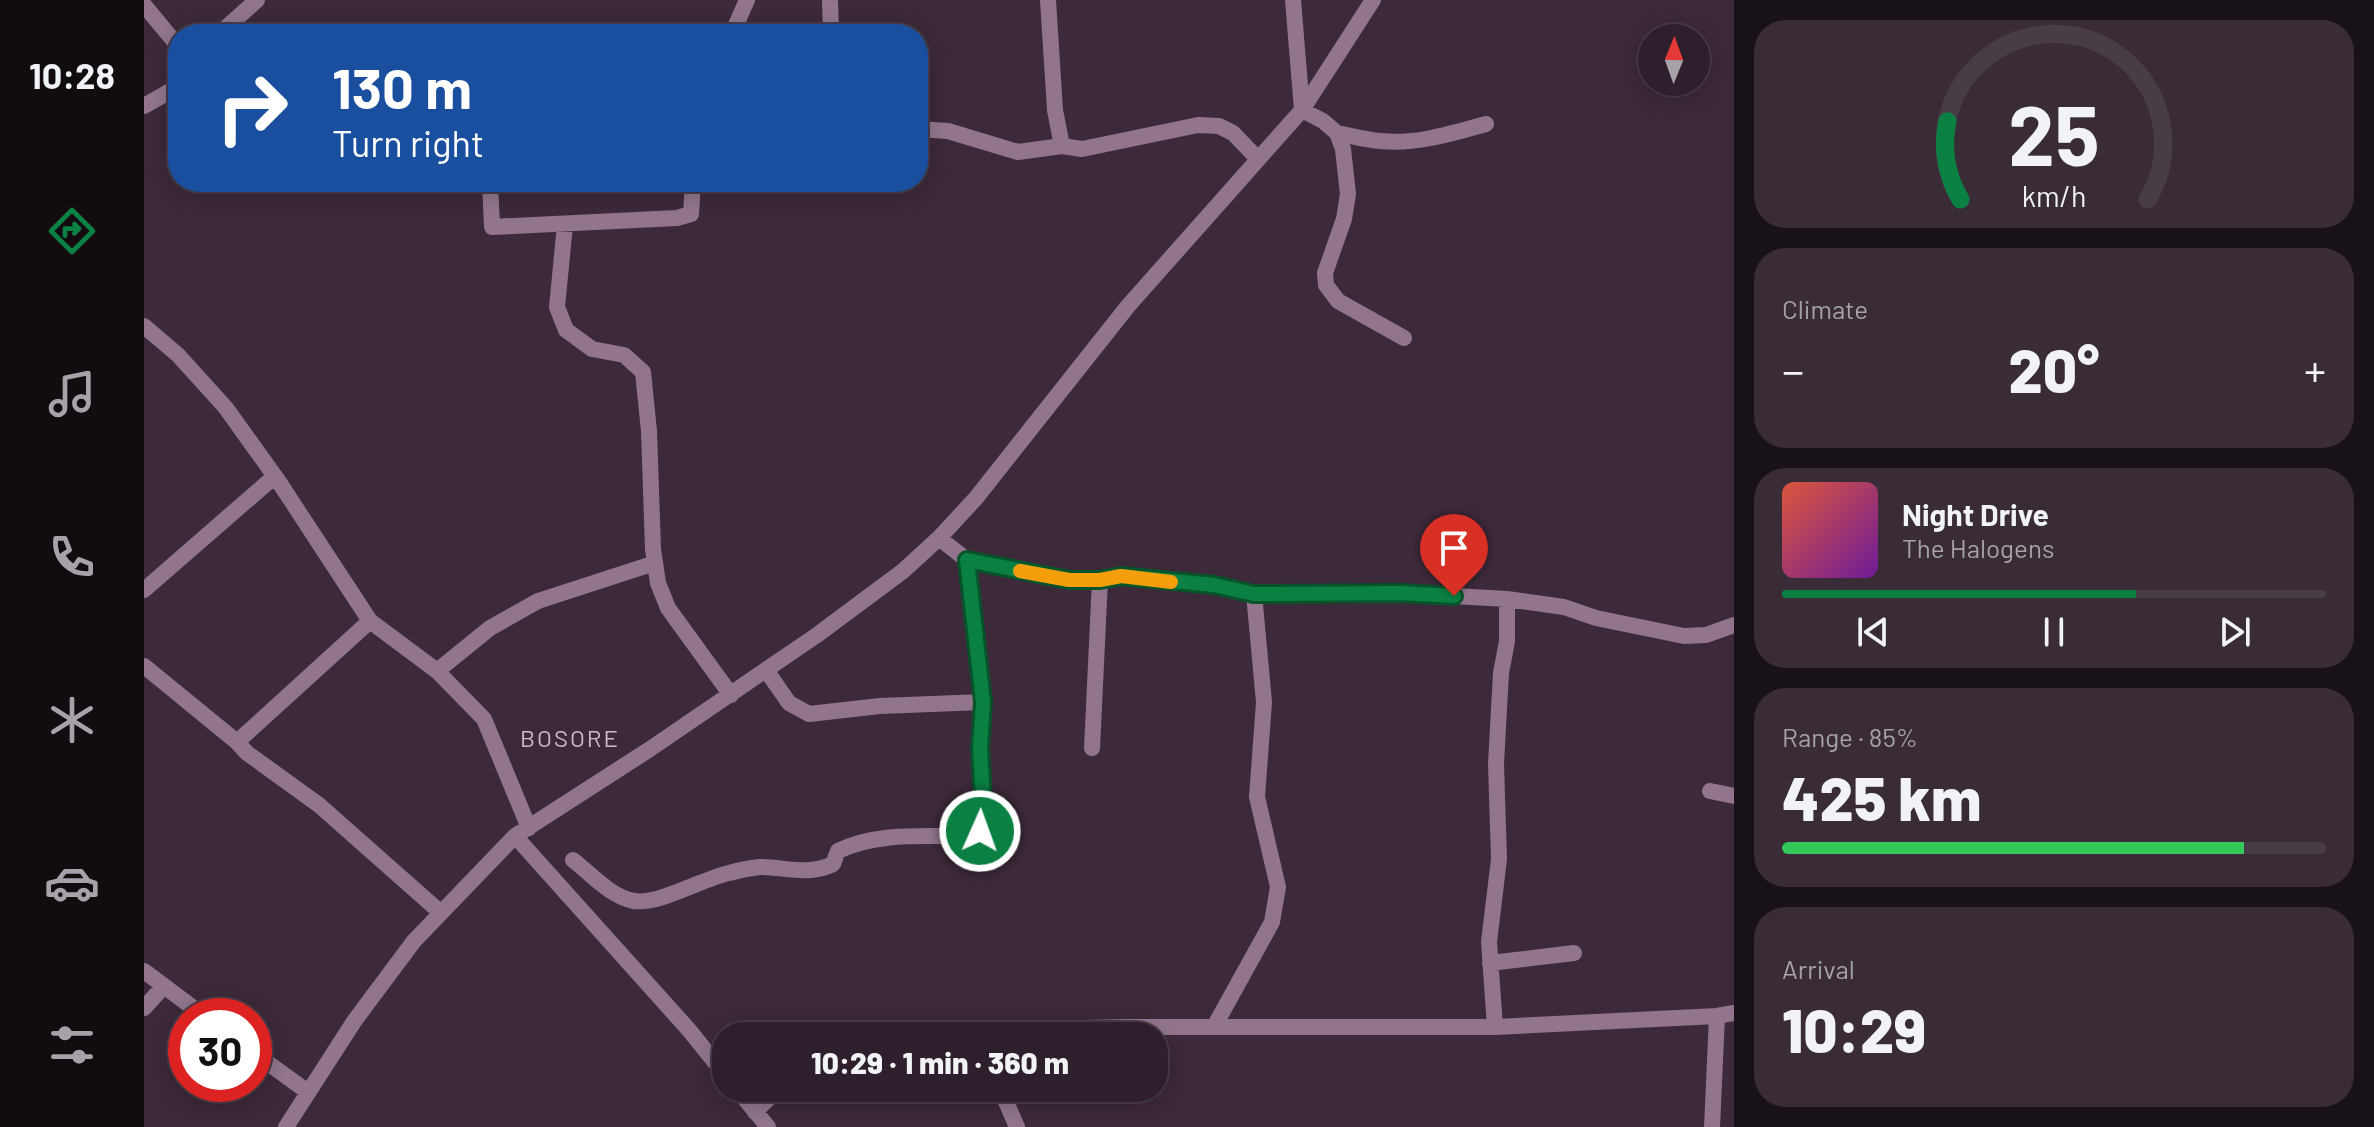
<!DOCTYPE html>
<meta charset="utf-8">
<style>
:root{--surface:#2d1f2b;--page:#392c37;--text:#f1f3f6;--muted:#a7a2a9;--line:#483d47;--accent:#0b8043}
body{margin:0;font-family:Barlow,sans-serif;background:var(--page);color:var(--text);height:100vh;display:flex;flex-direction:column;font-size:30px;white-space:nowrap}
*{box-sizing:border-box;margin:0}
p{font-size:26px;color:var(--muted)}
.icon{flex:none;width:44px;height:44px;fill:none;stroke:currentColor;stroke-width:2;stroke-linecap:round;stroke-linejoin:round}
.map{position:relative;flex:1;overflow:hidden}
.side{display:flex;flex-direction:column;gap:20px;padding:20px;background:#191118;width:640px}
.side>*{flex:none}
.banner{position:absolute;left:24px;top:24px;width:760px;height:168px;border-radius:32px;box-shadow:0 4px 20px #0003,0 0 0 2px var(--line);background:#1a4fa0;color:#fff;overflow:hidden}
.needle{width:52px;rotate:1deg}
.buttons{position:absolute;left:1494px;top:24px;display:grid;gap:16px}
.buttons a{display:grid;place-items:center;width:72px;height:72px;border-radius:50%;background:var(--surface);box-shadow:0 4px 20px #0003,0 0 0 2px var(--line);font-size:40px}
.speed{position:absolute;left:24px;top:998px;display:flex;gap:16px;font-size:40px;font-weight:700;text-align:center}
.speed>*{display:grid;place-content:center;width:104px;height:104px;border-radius:50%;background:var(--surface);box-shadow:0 4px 20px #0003,0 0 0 2px var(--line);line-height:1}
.speed .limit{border:12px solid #d22;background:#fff;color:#111}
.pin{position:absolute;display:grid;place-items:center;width:68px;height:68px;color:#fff;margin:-82px -34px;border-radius:50% 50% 50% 0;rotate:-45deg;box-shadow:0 0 8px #0007}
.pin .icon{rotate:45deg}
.me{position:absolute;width:88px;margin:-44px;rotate:2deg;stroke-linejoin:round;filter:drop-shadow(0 0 6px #0008)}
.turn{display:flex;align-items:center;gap:28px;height:168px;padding:0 32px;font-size:36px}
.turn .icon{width:104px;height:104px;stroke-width:2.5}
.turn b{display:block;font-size:56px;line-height:68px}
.big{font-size:60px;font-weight:800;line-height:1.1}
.side .widget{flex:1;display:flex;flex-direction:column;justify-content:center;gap:12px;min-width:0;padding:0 28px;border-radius:32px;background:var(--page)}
.side .dial{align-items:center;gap:0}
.dial svg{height:208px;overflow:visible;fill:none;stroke:var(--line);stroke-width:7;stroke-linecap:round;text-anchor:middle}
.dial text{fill:var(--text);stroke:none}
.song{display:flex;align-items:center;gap:24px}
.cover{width:96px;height:96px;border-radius:12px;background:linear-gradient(135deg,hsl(10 70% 55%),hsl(280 70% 35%))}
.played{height:8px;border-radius:4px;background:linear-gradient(90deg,var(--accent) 65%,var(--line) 65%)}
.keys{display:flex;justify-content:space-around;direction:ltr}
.heat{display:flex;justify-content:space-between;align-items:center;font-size:44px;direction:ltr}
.charge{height:12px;border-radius:6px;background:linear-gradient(90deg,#34c759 85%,var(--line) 0)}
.trip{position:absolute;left:568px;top:1022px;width:456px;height:80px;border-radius:32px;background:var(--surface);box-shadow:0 4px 20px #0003,0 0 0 2px var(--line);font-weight:800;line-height:80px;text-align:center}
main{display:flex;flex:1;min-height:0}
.menu{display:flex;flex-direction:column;width:144px;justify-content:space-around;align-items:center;background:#120c11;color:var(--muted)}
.menu .icon{width:56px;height:56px}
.menu .selected{color:var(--accent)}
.menu b{font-size:36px;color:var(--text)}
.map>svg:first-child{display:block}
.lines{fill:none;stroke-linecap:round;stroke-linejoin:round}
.minor{stroke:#92758d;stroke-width:16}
.route-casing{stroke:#07532c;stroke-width:20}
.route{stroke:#0b8043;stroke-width:14}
.slow{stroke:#f59e0b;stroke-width:14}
.labels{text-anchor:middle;stroke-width:8;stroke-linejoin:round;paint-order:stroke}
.quarter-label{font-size:24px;letter-spacing:2px;fill:#d0b8cc;stroke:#3c2939}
</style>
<main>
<nav class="menu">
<b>10:28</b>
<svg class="icon selected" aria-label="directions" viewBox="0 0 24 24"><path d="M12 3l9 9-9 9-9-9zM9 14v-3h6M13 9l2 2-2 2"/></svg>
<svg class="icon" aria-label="music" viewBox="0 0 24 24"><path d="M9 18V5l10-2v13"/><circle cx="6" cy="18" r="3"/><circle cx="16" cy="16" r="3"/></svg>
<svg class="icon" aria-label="phone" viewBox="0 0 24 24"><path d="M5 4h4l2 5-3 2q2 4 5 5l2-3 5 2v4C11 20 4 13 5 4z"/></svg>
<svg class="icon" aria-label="climate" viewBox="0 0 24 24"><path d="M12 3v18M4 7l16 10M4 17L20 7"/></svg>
<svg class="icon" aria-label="car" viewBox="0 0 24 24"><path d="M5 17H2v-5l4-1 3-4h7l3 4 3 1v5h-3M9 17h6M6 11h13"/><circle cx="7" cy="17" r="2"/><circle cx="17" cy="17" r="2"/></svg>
<svg class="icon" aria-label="filters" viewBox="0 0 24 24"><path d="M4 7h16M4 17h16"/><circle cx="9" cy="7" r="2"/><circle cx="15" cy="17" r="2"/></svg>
</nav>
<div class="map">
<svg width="1590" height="1127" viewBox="0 0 1590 1127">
<rect width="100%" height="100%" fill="#3c2939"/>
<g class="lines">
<!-- minor -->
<path class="minor" d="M686,0L687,34
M904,0L911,110L918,146L938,149L1054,125L1075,126L1089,133L1113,158
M1149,0L1158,110L1179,121L1193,133L1199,149L1204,194L1200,219L1181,273L1182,285L1194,301L1260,338
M0,5L34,46
M75,34L113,0
M588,34L603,0
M0,106L28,90L34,84
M774,129L804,131L874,152L918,146
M1193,133C1208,136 1222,140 1237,141C1272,145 1309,133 1342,124
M346,182L348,227L533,218L547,214L549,182
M421,225L413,307L422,330L448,349L480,355L499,372L505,431L509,549L514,583L524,608L587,695
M0,326L34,355L82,408L135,482L226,621L293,671L340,719L385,828
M795,538L823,560L925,580H956L977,576L1070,585L1110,594L1256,593L1363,599V641L1357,673L1352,764L1355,859L1345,942L1351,1027
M0,590L131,476
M1363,599L1420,607L1452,618L1540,636L1562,635L1590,625
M0,666L93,742L103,753L175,805L296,912
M622,670L645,703L665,714L736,706L839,702L823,560
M293,671L346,628L394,601L511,563
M93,742L226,621
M948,748L956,580
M1566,791L1590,796
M371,836L545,1030L582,1076
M429,860C447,874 467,897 490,901C515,905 560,878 585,873C595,870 606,868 616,867C641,867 665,876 689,864L694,851C735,831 784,837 828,836L836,831C841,812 837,793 836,773C835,750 836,726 839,702
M1346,963L1430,953
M0,971L60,1016
M0,1008L20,986
M1070,1027L1128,922L1134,887L1113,797L1120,702L1110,594
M722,1036L736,1033L981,1027H1351L1573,1016L1590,1013
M110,1053L164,1092
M592,1088L624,1127
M856,1088L873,1127
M611,1112L635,1088
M142,1127L211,1020L270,941L371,836L506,749L673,635L759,571L795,538L832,498L984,306L1158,110L1229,0
M1568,1127L1573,1016"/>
</g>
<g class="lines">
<!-- route casing -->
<g class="route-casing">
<path id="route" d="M836,831L840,817L836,748L839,702L823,560L925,580H956L977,576L1070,585L1110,594L1256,593L1310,596"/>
</g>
<!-- route -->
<use href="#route" class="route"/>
<!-- slow -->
<path class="slow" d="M876,571L925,580H956L977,576L1027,582"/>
</g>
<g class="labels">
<!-- quarter labels -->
<g class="quarter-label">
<text x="426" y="747">BOSORE</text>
</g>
</g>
</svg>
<div class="buttons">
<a><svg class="needle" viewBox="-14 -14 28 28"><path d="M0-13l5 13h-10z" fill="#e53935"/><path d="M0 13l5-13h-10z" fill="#a7a2a9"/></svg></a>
</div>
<div class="speed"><div class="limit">30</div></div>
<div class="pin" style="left:1310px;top:596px;background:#d93025"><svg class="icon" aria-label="arrive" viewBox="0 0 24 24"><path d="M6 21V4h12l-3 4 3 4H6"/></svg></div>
<svg class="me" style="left:836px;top:831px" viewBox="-20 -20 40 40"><circle r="17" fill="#0b8043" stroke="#fff" stroke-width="3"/><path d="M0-11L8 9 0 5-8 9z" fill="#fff"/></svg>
<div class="trip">10:29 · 1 min · 360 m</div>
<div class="banner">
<div class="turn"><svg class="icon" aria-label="right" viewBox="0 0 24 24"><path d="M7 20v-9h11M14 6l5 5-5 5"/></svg><div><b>130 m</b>Turn right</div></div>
</div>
</div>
<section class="side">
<div class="widget dial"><svg viewBox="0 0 100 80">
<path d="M14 69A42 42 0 1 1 86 69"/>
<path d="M14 69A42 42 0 0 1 9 39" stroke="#0b8043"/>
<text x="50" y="56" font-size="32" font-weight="700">25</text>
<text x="50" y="72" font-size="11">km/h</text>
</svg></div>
<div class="widget"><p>Climate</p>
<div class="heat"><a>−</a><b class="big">20°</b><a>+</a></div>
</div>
<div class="widget">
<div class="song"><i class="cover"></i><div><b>Night Drive</b><p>The Halogens</p></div></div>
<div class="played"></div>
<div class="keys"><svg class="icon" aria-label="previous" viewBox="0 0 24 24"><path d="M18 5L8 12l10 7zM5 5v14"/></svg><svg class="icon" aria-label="pause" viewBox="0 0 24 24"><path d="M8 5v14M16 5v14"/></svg><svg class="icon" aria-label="next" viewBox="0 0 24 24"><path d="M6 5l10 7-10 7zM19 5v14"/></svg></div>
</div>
<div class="widget"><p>Range · 85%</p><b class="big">425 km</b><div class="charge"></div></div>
<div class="widget"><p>Arrival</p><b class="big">10:29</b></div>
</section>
</main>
